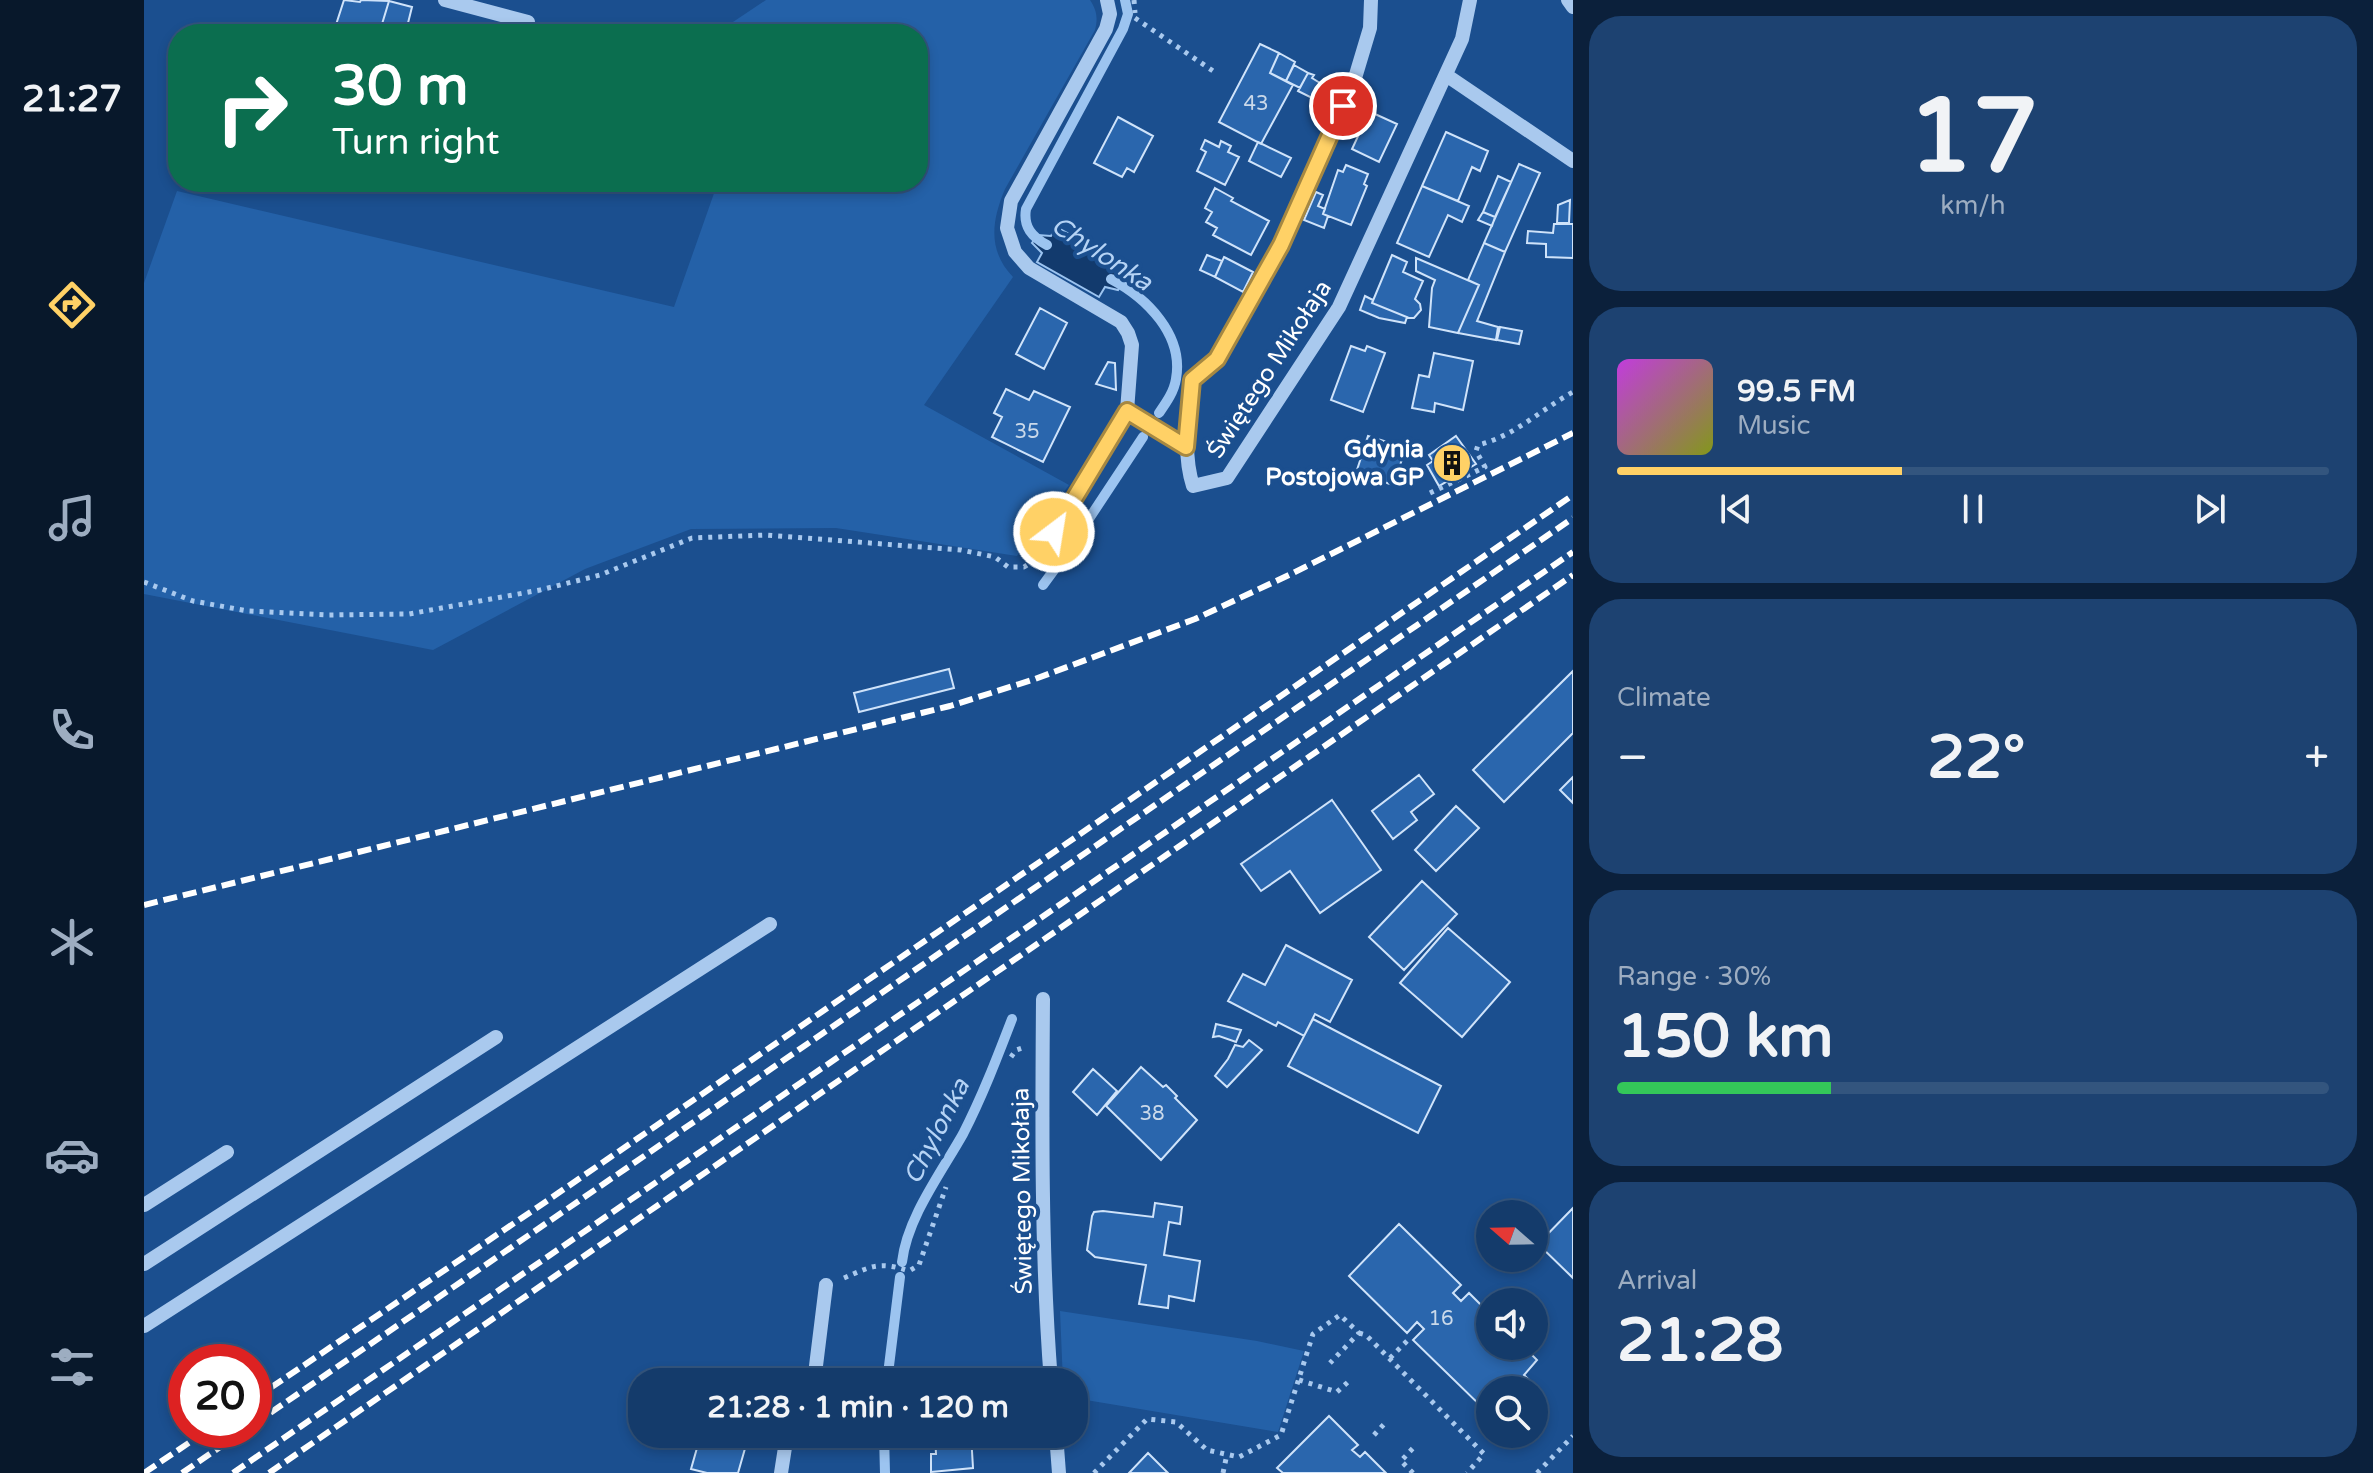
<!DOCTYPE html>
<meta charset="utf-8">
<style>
:root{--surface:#143b6b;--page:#1d4271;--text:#f1f3f6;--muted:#9dadc1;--line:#33557e;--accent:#ffd166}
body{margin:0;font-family:"Varela Round",sans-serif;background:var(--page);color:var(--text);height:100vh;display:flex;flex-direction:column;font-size:30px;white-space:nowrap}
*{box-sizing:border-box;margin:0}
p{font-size:26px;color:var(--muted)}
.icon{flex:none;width:44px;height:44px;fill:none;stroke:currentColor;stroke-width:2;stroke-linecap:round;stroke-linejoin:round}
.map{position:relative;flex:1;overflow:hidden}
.side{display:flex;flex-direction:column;gap:16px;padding:16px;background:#0b203b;width:800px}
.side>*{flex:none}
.top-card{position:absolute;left:24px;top:24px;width:760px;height:168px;border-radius:32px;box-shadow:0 4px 12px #0003,0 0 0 2px var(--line);background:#0b6e4f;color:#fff;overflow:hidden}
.needle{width:52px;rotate:290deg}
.buttons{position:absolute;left:1332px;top:1200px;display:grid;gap:16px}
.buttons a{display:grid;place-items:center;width:72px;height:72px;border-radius:50%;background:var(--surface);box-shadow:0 4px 12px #0003,0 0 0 2px var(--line);font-size:40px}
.speed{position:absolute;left:24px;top:1344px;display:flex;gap:16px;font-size:40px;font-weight:700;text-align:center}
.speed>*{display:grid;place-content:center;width:104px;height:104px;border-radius:50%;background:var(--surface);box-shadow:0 4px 12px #0003,0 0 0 2px var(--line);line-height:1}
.speed .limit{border:12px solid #d22;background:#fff;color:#111}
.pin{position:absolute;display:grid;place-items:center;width:68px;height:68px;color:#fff;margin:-34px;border:4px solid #fff;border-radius:50%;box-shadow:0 2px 8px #0007}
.me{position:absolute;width:88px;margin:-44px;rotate:31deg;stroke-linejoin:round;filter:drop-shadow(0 0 6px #0008)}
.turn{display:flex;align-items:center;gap:28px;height:168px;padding:0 32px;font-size:36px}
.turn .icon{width:104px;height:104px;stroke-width:2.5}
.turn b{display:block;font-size:56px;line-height:68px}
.big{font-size:60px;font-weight:700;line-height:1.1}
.side .tile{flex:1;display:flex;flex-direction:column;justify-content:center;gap:12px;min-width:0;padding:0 28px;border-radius:32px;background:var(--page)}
.side .dial{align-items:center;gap:0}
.dial b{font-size:104px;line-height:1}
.song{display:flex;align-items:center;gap:24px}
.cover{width:96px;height:96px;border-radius:12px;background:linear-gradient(135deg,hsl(290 70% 55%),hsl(70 70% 35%))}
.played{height:8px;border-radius:4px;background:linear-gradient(90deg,var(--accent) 40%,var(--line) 40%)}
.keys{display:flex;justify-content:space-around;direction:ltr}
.heat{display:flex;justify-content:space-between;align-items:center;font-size:44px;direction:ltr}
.charge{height:12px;border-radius:6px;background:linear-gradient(90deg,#34c759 30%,var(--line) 0)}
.trip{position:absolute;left:484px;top:1368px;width:460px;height:80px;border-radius:32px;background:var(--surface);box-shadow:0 4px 12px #0003,0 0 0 2px var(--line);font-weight:700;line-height:80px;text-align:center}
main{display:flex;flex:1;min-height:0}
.menu{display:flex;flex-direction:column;width:144px;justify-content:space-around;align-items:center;background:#08182b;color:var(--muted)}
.menu .icon{width:56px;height:56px}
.menu .active{color:var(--accent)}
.menu b{font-size:36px;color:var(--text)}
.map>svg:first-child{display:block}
.green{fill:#2461a8}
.water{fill:#123a6d;stroke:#9cc4f0;stroke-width:2}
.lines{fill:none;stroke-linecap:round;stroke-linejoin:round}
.stream{stroke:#9cc4f0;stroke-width:10}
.building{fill:#2a66ad;stroke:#cfe3fa;stroke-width:2}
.path{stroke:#a9c9ee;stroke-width:5;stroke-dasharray:4 6;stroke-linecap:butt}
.minor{stroke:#a9c9ee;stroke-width:14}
.rail{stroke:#fff;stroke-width:6;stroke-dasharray:14 6;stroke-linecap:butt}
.route-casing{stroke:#a68842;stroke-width:20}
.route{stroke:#ffd166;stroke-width:14}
.labels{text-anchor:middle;stroke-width:8;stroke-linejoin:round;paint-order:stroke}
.number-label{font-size:20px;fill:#cad9ea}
.street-label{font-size:24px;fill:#fff;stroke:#1b4f8f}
.poi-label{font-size:24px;font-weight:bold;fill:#fff;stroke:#1b4f8f;text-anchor:end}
.water-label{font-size:26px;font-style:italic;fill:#b5d3f5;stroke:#1b4f8f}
</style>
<main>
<nav class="menu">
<b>21:27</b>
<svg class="icon active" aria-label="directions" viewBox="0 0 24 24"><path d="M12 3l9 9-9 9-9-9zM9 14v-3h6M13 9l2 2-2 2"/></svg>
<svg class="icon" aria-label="music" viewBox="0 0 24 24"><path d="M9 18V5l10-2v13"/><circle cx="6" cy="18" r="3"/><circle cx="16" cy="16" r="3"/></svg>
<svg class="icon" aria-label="phone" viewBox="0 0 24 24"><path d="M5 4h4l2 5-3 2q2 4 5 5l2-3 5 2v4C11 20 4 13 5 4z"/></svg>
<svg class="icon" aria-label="climate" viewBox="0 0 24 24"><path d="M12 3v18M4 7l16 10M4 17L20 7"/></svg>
<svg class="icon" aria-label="car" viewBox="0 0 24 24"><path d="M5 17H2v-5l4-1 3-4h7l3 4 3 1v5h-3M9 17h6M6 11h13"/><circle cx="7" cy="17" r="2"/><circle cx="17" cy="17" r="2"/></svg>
<svg class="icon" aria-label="filters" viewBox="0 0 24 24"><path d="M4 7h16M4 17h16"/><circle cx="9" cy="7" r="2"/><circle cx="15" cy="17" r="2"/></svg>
</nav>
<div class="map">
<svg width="1429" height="1473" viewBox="0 0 1429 1473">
<rect width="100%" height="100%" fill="#1b4f8f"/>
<!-- green -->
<path class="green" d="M622,0H946C953,11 954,18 951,30L861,189C848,220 843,250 869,277L780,405L925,485L873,556L692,528L547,529L441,569L289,650L0,594V283L33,191L530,307L574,182H774V34H588L583,26Z
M916,1311L1113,1341L1160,1351L1134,1432L930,1398V1382H919Z"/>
<!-- water -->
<path class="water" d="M912,227L975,261L970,270L979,281L974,290L961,287L955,297L893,262L898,253L888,243L894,235L907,236Z"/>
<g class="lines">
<!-- stream -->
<path class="stream" d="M903,245C888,237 879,227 882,209L979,29L984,14L981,0
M967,279C1003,298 1040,335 1032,379C1030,392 1022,403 1015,413
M899,585L921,555L999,437
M758,1262C763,1218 797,1173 819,1134C838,1097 853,1058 868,1019
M743,1382L756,1277
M740,1434L741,1473"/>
</g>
<!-- building -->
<path class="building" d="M200,0L216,2L217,0L245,1L235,34H189Z
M245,1L268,7L263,27L271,29L270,34H235Z
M1116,44L1135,53L1126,73L1149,85L1117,144L1075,122Z
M1135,53L1151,62L1142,81L1126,73Z
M1150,65L1164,73L1156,88L1142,81Z
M1164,73L1170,75L1168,78L1176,83L1168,98L1154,91Z
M1220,109L1253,124L1235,162L1208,149L1216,132L1211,130Z
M974,117L1009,136L990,172L983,168L978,177L950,163Z
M1302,132L1344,151L1336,171L1328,167L1314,201L1278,186Z
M1061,140L1075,147L1077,141L1087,146L1084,152L1095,157L1081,185L1053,171L1062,152L1057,149Z
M1114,142L1147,158L1137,177L1105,161Z
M1375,164L1396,173L1361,252L1340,243Z
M1202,165L1224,174L1220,184L1223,186L1207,225L1179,214L1194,170L1199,172Z
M1354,176L1367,182L1351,217L1339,212Z
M1278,186L1325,206L1318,222L1304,215L1285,257L1253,243Z
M1071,188L1089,198L1087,201L1125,221L1107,255L1069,235L1073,228L1062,222L1068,212L1061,208Z
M1172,192L1179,195L1174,206L1181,209L1179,214L1184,216L1180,228L1160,220Z
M1426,200L1425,223H1413L1414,205Z
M1339,212L1351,217L1348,226L1334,220Z
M1410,224H1429V258L1402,257V244L1383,243L1384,231L1409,233Z
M1340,243L1361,252L1333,321L1354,327L1352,340L1314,333L1335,285L1324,280Z
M1063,255L1078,261L1071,277L1056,270Z
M1248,255L1263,262L1259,272L1279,281L1271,299L1276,304L1277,310L1270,318H1265L1228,303Z
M1080,257L1109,272L1099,292L1071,277Z
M1272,258L1335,285L1314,333L1285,327L1288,288L1291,280L1272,271Z
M1221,296L1229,300L1228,303L1263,317L1261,323L1235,318L1216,310Z
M896,308L923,323L900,369L872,354Z
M1356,327L1378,331L1375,344L1353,340Z
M1207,346L1221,351L1223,346L1241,353L1219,412L1187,400Z
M1290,353L1329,361L1319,410L1291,403L1290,412L1268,408L1275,375L1285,377Z
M964,362L971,363L972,390L952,384Z
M862,389L885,400L890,391L926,407L899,462L848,437L858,417L850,413Z
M1224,436L1262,448L1249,485L1212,473Z
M1312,436L1332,464L1295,486L1283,465L1289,461L1285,455Z
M805,669L810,688L715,712L710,693Z
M1429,671V733L1360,802L1329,770Z
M1275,775L1290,794L1267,812L1273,820L1249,839L1228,811Z
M1429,777V803L1416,790Z
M1188,800L1237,870L1176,913L1146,871L1117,891L1097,864Z
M1312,806L1335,828L1292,871L1271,850Z
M1278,881L1313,914L1260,970L1225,937Z
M1304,928L1366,982L1318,1037L1256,983Z
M1142,945L1208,980L1186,1022L1171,1014L1160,1036L1134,1022L1132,1026L1084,1001L1099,974L1121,985Z
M1169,1019L1297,1086L1274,1133L1144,1066Z
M1072,1024L1097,1030L1092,1042L1075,1036L1069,1037Z
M1105,1040L1118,1050L1083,1087L1071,1076L1084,1059L1091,1045L1099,1047Z
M997,1067L1019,1087L1022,1085L1033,1096L1031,1098L1053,1120L1017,1160L962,1106Z
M949,1069L973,1091L953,1115L929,1092Z
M1011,1203L1038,1207L1036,1224L1025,1222L1020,1255L1056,1261L1050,1301L1025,1296L1024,1308L995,1304L1002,1265L951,1257L943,1250L948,1216L950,1212L959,1211L1009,1217Z
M1429,1208V1278L1394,1244Z
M1255,1224L1317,1285L1309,1293L1317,1301L1325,1293L1346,1314V1346H1379L1393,1360L1380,1375L1396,1391L1390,1397V1390H1346V1415L1269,1340L1280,1329L1273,1322L1263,1333L1205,1276Z
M1185,1416L1214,1445L1208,1450L1216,1457L1221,1452L1242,1473H1139L1133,1468Z
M557,1434L602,1445L594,1473H563L547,1469Z
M791,1434H827L829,1468L787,1472V1454H792Z
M1004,1453L1024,1473H985Z"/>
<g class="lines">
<!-- path -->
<path class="path" d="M990,0L991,13
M991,18L1072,73
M1286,493L1341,467L1332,451L1334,445C1371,436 1396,410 1429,392
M0,582L49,601L104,611L184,615L265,614L396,590L456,575L548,538L622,535L817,550L851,557L864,567H880L892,559L898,550
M867,1057L872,1050L878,1048
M700,1278C728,1266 735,1261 765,1271L775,1265L802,1187
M1215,1333L1222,1335L1340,1454L1323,1473
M1246,1358L1263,1341
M1155,1380L1193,1392L1204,1382
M1230,1435L1243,1421
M950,1473L1003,1419L1032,1422L1063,1450L1095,1457L1137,1435L1169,1334L1196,1315L1215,1333L1186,1363
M1079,1473L1083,1454
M1269,1473L1257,1461L1270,1447
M1393,1473L1429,1436"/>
<!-- minor -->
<path class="minor" d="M301,0L384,22
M1227,0L1226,28L1211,78L1137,245L1073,359L1048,380C1045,416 1038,451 1049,486L1083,478L1195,307L1318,39L1326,0
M1424,0L1429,7
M1302,75L1429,161
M983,411L1042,447
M910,532L983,411L988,345L984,333L977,322L885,268L871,252L863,228L867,201L962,29L966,14L963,0
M899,999C898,1127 897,1254 907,1382
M0,1205L83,1152
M0,1264L352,1037
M0,1326L626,924
M670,1382L682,1285
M912,1434L915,1473
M637,1473L642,1441L647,1434"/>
<!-- rail -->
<path class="rail" d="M0,905L806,706L891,679L1051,619L1147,574L1429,433
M110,1399L394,1207L1429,495
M110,1424L1429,518
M0,1473L64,1430
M38,1473L101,1430
M89,1473L1429,552
M125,1473L1429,575"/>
</g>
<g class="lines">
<!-- route casing -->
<g class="route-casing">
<path id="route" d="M910,532L983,411L1042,447L1048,380L1073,359L1137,245L1199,106"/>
</g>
<!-- route -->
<use href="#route" class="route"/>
</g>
<!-- icons -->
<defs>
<g id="building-disc" transform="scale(2)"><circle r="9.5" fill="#ffd166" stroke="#1b4f8f"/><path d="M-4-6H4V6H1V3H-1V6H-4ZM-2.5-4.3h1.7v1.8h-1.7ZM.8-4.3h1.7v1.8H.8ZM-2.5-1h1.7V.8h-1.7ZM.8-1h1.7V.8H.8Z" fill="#111"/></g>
</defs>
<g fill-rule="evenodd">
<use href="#building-disc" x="1308" y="463"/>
</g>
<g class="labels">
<!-- number labels -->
<g class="number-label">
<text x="1112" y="110">43</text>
<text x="883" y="438">35</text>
<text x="1008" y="1120">38</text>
<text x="1297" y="1325">16</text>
</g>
<!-- street labels -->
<g class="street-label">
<text transform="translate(1125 369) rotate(-57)" y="8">Świętego Mikołaja</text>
<text transform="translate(878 1191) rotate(-91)" y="8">Świętego Mikołaja</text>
</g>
<!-- poi labels -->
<g class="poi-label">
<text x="1280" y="457">Gdynia<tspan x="1280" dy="28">Postojowa GP</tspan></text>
</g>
<!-- water labels -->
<g class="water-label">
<text transform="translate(958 253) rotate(33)" y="9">Chylonka</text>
<text transform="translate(792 1131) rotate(-63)" y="9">Chylonka</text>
</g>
</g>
</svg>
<div class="buttons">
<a><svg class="needle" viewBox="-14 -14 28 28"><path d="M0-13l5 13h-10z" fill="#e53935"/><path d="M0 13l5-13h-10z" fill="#9dadc1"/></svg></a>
<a><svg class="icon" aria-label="sound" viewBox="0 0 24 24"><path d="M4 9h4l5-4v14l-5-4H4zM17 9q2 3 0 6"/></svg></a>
<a><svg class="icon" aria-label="search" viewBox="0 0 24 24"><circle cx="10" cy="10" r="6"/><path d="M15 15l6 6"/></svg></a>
</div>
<div class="speed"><div class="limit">20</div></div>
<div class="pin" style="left:1199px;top:106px;background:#d93025"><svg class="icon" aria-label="arrive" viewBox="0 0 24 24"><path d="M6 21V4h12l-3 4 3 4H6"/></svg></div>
<svg class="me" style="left:910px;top:532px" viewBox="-20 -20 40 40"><circle r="17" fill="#ffd166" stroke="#fff" stroke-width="3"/><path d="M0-11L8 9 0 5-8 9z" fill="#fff"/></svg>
<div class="trip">21:28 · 1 min · 120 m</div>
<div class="top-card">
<div class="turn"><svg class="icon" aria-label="right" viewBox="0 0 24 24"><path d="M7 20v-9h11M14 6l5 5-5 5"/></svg><div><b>30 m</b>Turn right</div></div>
</div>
</div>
<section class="side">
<div class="tile dial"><b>17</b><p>km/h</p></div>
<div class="tile">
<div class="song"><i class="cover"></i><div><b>99.5 FM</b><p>Music</p></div></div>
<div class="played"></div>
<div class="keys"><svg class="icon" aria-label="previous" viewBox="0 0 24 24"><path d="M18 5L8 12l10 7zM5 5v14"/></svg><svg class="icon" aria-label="pause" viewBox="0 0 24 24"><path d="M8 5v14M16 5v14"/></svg><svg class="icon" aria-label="next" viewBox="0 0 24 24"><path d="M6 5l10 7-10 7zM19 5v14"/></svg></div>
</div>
<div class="tile"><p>Climate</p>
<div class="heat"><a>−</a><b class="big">22°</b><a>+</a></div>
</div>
<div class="tile"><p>Range · 30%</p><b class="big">150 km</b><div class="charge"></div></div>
<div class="tile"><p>Arrival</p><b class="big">21:28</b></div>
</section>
</main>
